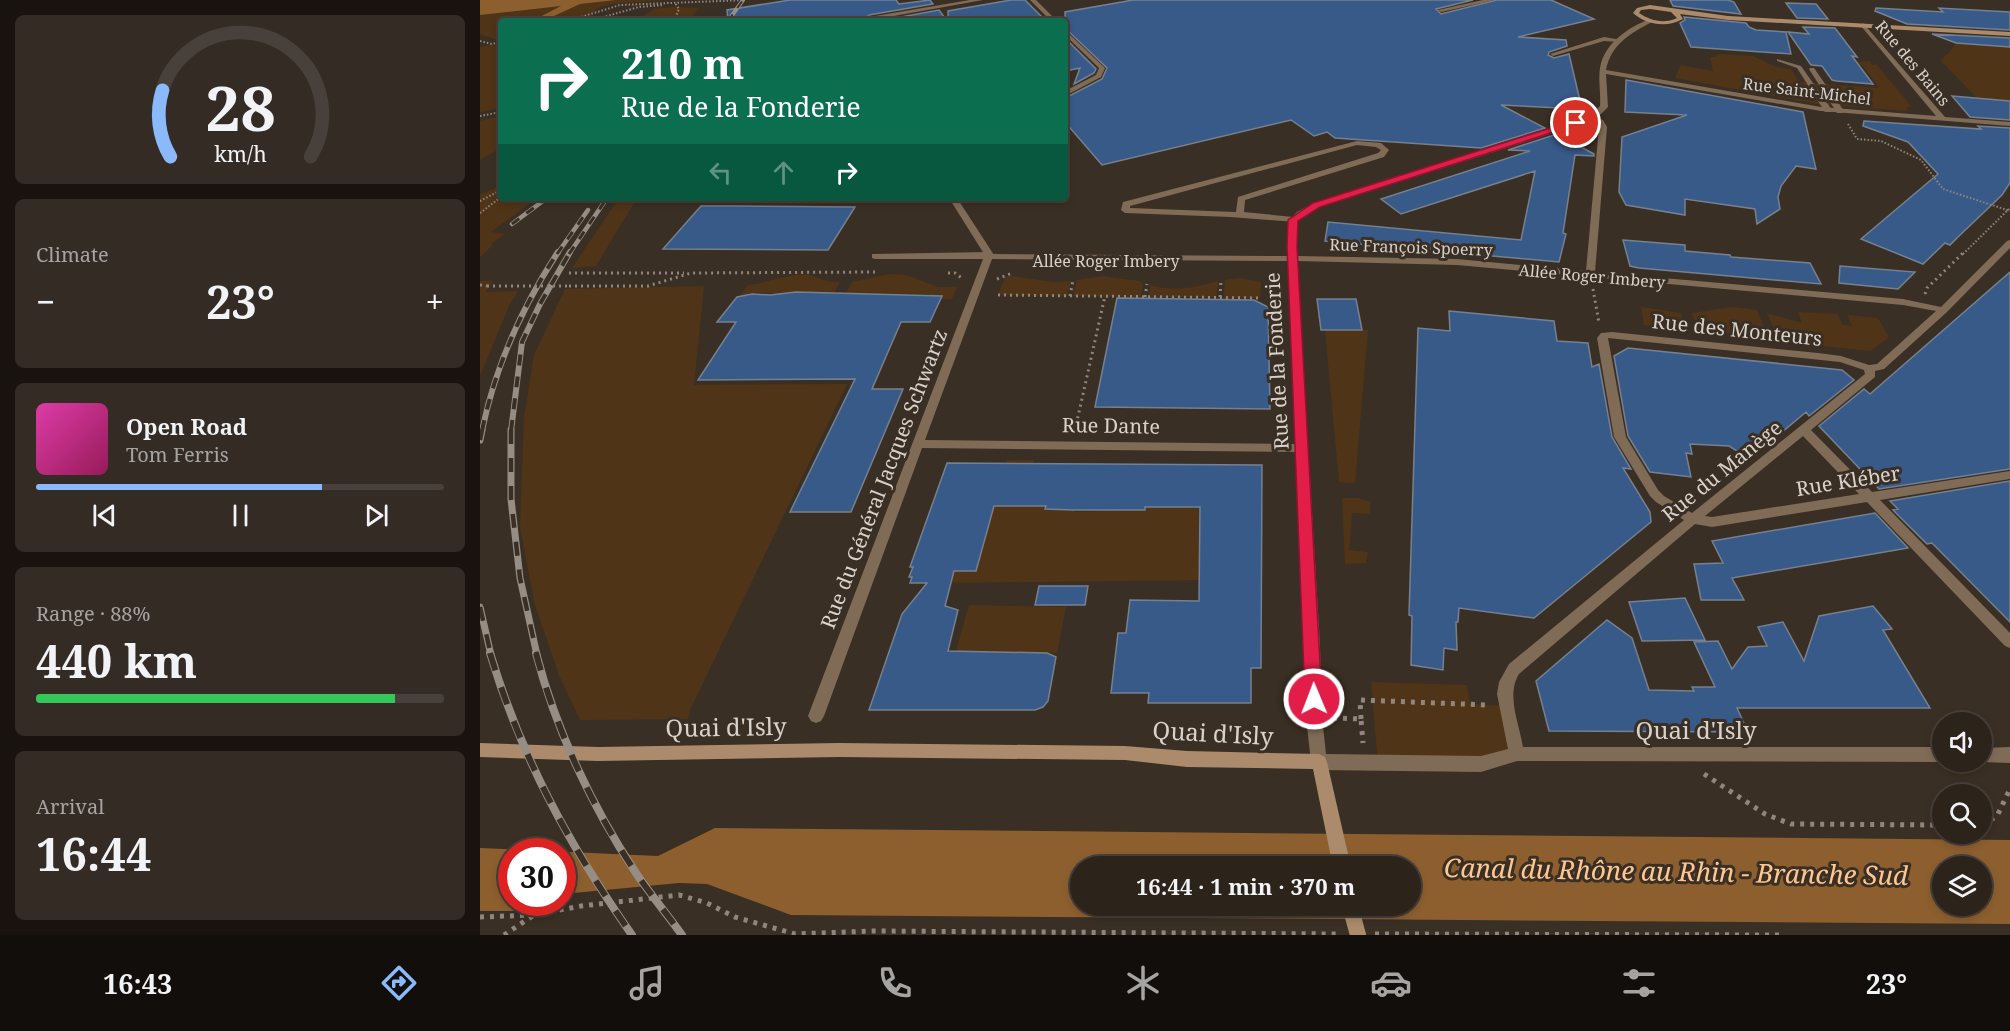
<!DOCTYPE html>
<meta charset="utf-8">
<style>
:root{--surface:#2c231b;--page:#342b24;--text:#f1f3f6;--muted:#a6a4a3;--line:#48403a;--accent:#8abafc}
body{margin:0;font-family:"Noto Serif",serif;background:var(--page);color:var(--text);height:100vh;display:flex;flex-direction:column;font-size:22px;white-space:nowrap}
*{box-sizing:border-box;margin:0}
p{font-size:20px;color:var(--muted)}
.icon{flex:none;width:33px;height:33px;fill:none;stroke:currentColor;stroke-width:2;stroke-linecap:round;stroke-linejoin:round}
.map{position:relative;flex:1;overflow:hidden}
.details{display:flex;flex-direction:column;gap:15px;padding:15px;background:#18130f;width:480px}
.details>*{flex:none}
.top-card{position:absolute;left:18px;top:18px;width:570px;height:183px;border-radius:6px;box-shadow:0 3px 9px #0003,0 0 0 2px var(--line);background:#0b6e4f;color:#fff;overflow:hidden}
.fabs{position:absolute;left:1452px;top:712px;display:grid;gap:12px}
.fabs a{display:grid;place-items:center;width:60px;height:60px;border-radius:50%;background:var(--surface);box-shadow:0 3px 9px #0003,0 0 0 2px var(--line);font-size:30px}
.speed{position:absolute;left:18px;top:838px;display:flex;gap:12px;font-size:30px;font-weight:700;text-align:center}
.speed>*{display:grid;place-content:center;width:78px;height:78px;border-radius:50%;background:var(--surface);box-shadow:0 3px 9px #0003,0 0 0 2px var(--line);line-height:1}
.speed .limit{border:9px solid #d22;background:#fff;color:#111}
.pin{position:absolute;display:grid;place-items:center;width:51px;height:51px;color:#fff;margin:-26px;border:3px solid #fff;border-radius:50%;box-shadow:0 2px 6px #0007}
.me{position:absolute;width:66px;margin:-33px;rotate:359deg;stroke-linejoin:round;filter:drop-shadow(0 0 4px #0008)}
.turn{display:flex;align-items:center;gap:21px;height:126px;padding:0 24px;font-size:27px}
.turn .icon{width:78px;height:78px;stroke-width:2.5}
.turn b{display:block;font-size:42px;line-height:51px}
.lanes{display:flex;align-items:center;height:57px;padding:0 24px;background:#0003;justify-content:center;gap:30px;direction:ltr}
.lanes .off{opacity:.35}
.big{font-size:45px;font-weight:700;line-height:1.1}
.details .tile{flex:1;display:flex;flex-direction:column;justify-content:center;gap:9px;min-width:0;padding:0 21px;border-radius:9px;background:var(--page)}
.details .dial{align-items:center;gap:0}
.dial svg{height:156px;overflow:visible;fill:none;stroke:var(--line);stroke-width:7;stroke-linecap:round;text-anchor:middle}
.dial text{fill:var(--text);stroke:none}
.song{display:flex;align-items:center;gap:18px}
.cover{width:72px;height:72px;border-radius:9px;background:linear-gradient(135deg,hsl(320 70% 55%),hsl(330 70% 35%))}
.played{height:6px;border-radius:3px;background:linear-gradient(90deg,var(--accent) 70%,var(--line) 70%)}
.keys{display:flex;justify-content:space-around;direction:ltr}
.heat{display:flex;justify-content:space-between;align-items:center;font-size:33px;direction:ltr}
.charge{height:9px;border-radius:4px;background:linear-gradient(90deg,#34c759 88%,var(--line) 0)}
.trip{position:absolute;left:590px;top:856px;width:351px;height:60px;border-radius:30px;background:var(--surface);box-shadow:0 3px 9px #0003,0 0 0 2px var(--line);font-weight:700;line-height:60px;text-align:center}
.tab-bar{display:flex;height:96px;justify-content:space-around;align-items:center;background:#120e0b;color:var(--muted)}
.tab-bar .icon{width:42px;height:42px}
.tab-bar .on{color:var(--accent)}
.tab-bar b{font-size:27px;color:var(--text)}
main{display:flex;flex:1;min-height:0}
.map>svg:first-child{display:block}
.green{fill:#503417}
.water{fill:#8d5f2f;fill-rule:evenodd}
.building{fill:#375a89;stroke:#76808e;stroke-width:1.5}
.lines{fill:none;stroke-linecap:round;stroke-linejoin:round}
.path-far2{stroke:#8f867d;stroke-width:2;stroke-dasharray:1.5 2;stroke-linecap:butt}
.path-far1{stroke:#8f867d;stroke-width:3;stroke-dasharray:2 4;stroke-linecap:butt}
.path{stroke:#8f867d;stroke-width:5;stroke-dasharray:4 6;stroke-linecap:butt}
.lane{fill:#806b57;fill-rule:evenodd}
.street{fill:#806b57;fill-rule:evenodd}
.secondary{fill:#ac8b6c;fill-rule:evenodd}
.rail-far4-casing{stroke:#968e85;stroke-width:4}
.rail-far3-casing{stroke:#968e85;stroke-width:4.5}
.rail-far2-casing{stroke:#968e85;stroke-width:6}
.rail-far1-casing{stroke:#968e85;stroke-width:7}
.rail-casing{stroke:#968e85;stroke-width:8}
.rail-far4{stroke:#3a2f24;stroke-width:2;stroke-dasharray:8;stroke-linecap:butt}
.rail-far3{stroke:#3a2f24;stroke-width:3;stroke-dasharray:9;stroke-linecap:butt}
.rail-far2{stroke:#3a2f24;stroke-width:4;stroke-dasharray:11;stroke-linecap:butt}
.rail-far1{stroke:#3a2f24;stroke-width:4.5;stroke-dasharray:14;stroke-linecap:butt}
.rail{stroke:#3a2f24;stroke-width:6;stroke-dasharray:18;stroke-linecap:butt}
.path-bridge{stroke:#8f867d;stroke-width:3;stroke-dasharray:2 4;stroke-linecap:butt}
.secondary-bridge{stroke:#ac8b6c;stroke-width:16}
.route{fill:#e11d48;stroke:#92132f;stroke-width:1.5}
.labels{text-anchor:middle;stroke-width:6;stroke-linejoin:round;paint-order:stroke}
.far-street-label{font-size:16px;fill:#d9d2cb;stroke:#3a2f24}
.street-label{font-size:20px;fill:#d9d2cb;stroke:#3a2f24}
.near-street-label{font-size:24px;fill:#d9d2cb;stroke:#3a2f24}
.near-water-label{font-size:26px;font-style:italic;fill:#fec791;stroke:#3a2f24}
</style>
<main>
<section class="details">
<div class="tile dial"><svg viewBox="0 0 100 80">
<path d="M14 69A42 42 0 1 1 86 69"/>
<path d="M14 69A42 42 0 0 1 10 35" stroke="#8abafc"/>
<text x="50" y="56" font-size="32" font-weight="700">28</text>
<text x="50" y="72" font-size="11">km/h</text>
</svg></div>
<div class="tile"><p>Climate</p>
<div class="heat"><a>−</a><b class="big">23°</b><a>+</a></div>
</div>
<div class="tile">
<div class="song"><i class="cover"></i><div><b>Open Road</b><p>Tom Ferris</p></div></div>
<div class="played"></div>
<div class="keys"><svg class="icon" aria-label="previous" viewBox="0 0 24 24"><path d="M18 5L8 12l10 7zM5 5v14"/></svg><svg class="icon" aria-label="pause" viewBox="0 0 24 24"><path d="M8 5v14M16 5v14"/></svg><svg class="icon" aria-label="next" viewBox="0 0 24 24"><path d="M6 5l10 7-10 7zM19 5v14"/></svg></div>
</div>
<div class="tile"><p>Range · 88%</p><b class="big">440 km</b><div class="charge"></div></div>
<div class="tile"><p>Arrival</p><b class="big">16:44</b></div>
</section>
<div class="map">
<svg width="1530" height="935" viewBox="0 0 1530 935">
<rect width="100%" height="100%" fill="#3a2f24"/>
<!-- green -->
<path class="green" d="M136,0H184L132,4L117,8L106,21H21V108L0,112V47L17,44L15,39L0,34V15Z
M193,7L218,8L209,21H156L174,9Z
M1476,43L1530,47V101L1497,98L1460,60L1469,53Z
M1240,54L1273,56L1296,67L1311,69L1319,82L1399,88L1383,66L1376,62L1390,61L1392,65H1397L1431,106L1426,108L1428,111L1336,104L1195,78L1201,65L1233,71L1230,57H1236V55Z
M21,116V148L0,160V121Z
M19,186H21V198H57L11,232L25,234L11,244L13,245L0,257V195Z
M139,198H157L116,266L92,268Z
M409,274L426,275L458,287H477L472,299H449L450,294L366,293L372,282Z
M329,275L347,281L360,282L354,293H269L265,298L259,297L268,285C289,283 307,273 329,275Z
M530,276L574,282L591,281L587,296L518,295L525,277Z
M622,276L660,281L663,283L661,297L593,296L597,280Z
M759,278L781,282L780,298H744L745,280Z
M0,281H13L6,292L38,291L29,306L0,376Z
M738,281L736,297H669L670,285C694,292 714,288 738,281Z
M224,286L214,385L367,384L210,710L208,719L100,720L79,675L55,605L40,527L44,418L54,355L85,289Z
M1161,307L1201,313L1206,329L1164,325Z
M1252,307L1277,310L1289,338L1217,330L1212,313Z
M1318,312L1356,314L1358,315L1363,325L1372,326L1367,315L1398,318L1409,337L1391,351L1333,345L1331,342L1298,339L1287,313L1322,323Z
M845,330H888L875,483L859,482Z
M527,460H554L543,506H566L565,509L594,510V512L664,510L665,507H693L695,492H721L719,573L736,580L455,583L456,579H472L474,571L496,570Z
M862,498H879L890,502V514L872,513L869,550L888,552L886,563L865,564Z
M489,605L586,607L577,653L476,651Z
M891,682L987,685L990,704L1027,706L1037,754L898,763Z"/>
<!-- water -->
<path class="water" d="M0,0H136L100,4L63,21H52L81,6L0,15Z
M235,828L1530,840V924L311,915L227,884L199,883L83,894L82,852H32V903H58L38,911H0V848L178,856ZM600,867H930V906H600ZM1462,867H1502V906H1462Z"/>
<!-- building -->
<path class="building" d="M310,0H416L419,4L450,0L453,4L389,15L384,21H248L247,10Z
M531,0H545L566,21H468V11Z
M653,0H993L956,9L961,14L1017,0H1071L1114,19L1038,37L1086,40L1087,46L1069,52L1068,55L1074,58L1089,54L1102,109L1021,105L1065,128L1001,148L855,138L847,132L834,136L811,120L622,165L585,122V107L589,96L622,79L627,68L585,28V12Z
M1190,0H1248L1254,2L1261,14L1193,6Z
M1306,3L1336,4L1348,19L1317,18Z
M1396,8L1463,12L1459,8L1530,12V30L1427,24L1395,11Z
M459,10L467,21H399Z
M1204,17L1266,23L1269,27L1276,30L1306,32L1311,54L1211,47L1200,23L1205,20Z
M1323,27L1355,28L1377,57L1372,56L1393,84L1356,81L1352,80L1342,66L1331,65L1308,32L1329,34Z
M1452,34L1530,38V47L1476,43Z
M585,38L616,69L614,73L594,84L600,68L585,71Z
M1146,80L1323,112L1336,169L1316,166L1301,186L1298,197L1300,209L1277,224L1275,209L1205,199V215L1146,205L1139,192L1142,137L1207,115L1145,112Z
M1472,96L1530,101V120L1490,117Z
M1384,121L1501,129L1498,126L1530,128V183L1522,195L1479,236L1470,245L1465,243L1443,264L1381,239L1458,174L1428,142L1383,126Z
M1077,134L1114,154V156L1095,155L1083,233L1086,234L1079,262L845,241L848,222L1041,240L1055,171L921,214L901,199L1050,151L1028,150Z
M221,206H255L375,207L348,250L183,249Z
M1143,240L1205,245V251L1250,255L1251,257L1330,263L1341,284L1159,268L1150,266Z
M1360,266L1435,272L1418,289L1359,283Z
M1530,272V469L1399,489L1339,426L1384,389L1390,394Z
M316,292L462,296L450,322H421L392,389H423L371,512H310L375,379L218,380L256,322H237L257,297L272,294L290,295Z
M637,298L774,300L788,307L790,409L615,407Z
M837,299H876L882,330H841Z
M969,311L1074,321L1077,341L1108,343L1112,367L1119,364L1132,437L1151,469L1143,468L1170,512L1171,522L1054,618L979,608L978,622H976L977,650L964,648L963,670L931,665L932,616L929,615L938,328L970,331Z
M1148,348L1362,370L1374,380L1329,416L1326,412L1270,459L1249,446L1210,444L1212,454L1206,453L1211,477L1170,472L1148,436L1134,356Z
M467,463L782,465L781,668H771V703H668L669,693H631L638,633H646L650,600L719,601L720,507H665V510H594L565,509L566,506H514L496,571H474L465,606L478,610L468,651L567,653L576,657L568,701L563,707L555,710H389L422,614L447,583H430L432,577H429L433,567H430Z
M1530,481V622L1452,543L1447,544L1413,510L1418,509L1410,501Z
M1395,513L1428,548L1252,578L1264,600H1221L1214,564L1243,563L1232,541Z
M559,586H608L605,605H555Z
M1205,598L1225,640L1162,641L1149,602Z
M1393,606L1412,629L1403,630L1450,708H1257L1268,732L1069,731L1056,681L1127,620L1152,638L1169,690L1214,691L1212,687H1235L1214,642L1238,641L1252,669L1268,647L1287,646L1278,627L1303,622L1324,661L1339,616Z"/>
<g class="lines">
<!-- path-far2 -->
<path class="path-far2" d="M88,21L140,5L265,0
M109,21L159,7L184,5
M194,21L199,9L195,3
M0,41L12,44L21,42
M0,116L21,112
M1368,124L1377,139L1401,141L1441,160L1463,189L1530,211
M0,201L21,190
M0,213L21,197
M1483,254L1530,208"/>
<!-- path-far1 -->
<path class="path-far1" d="M89,273H204
M468,273H475L483,279
M517,279L532,273
M0,285L7,286
M89,286H168L211,273L395,272
M1113,289L1119,323
M1445,294L1447,288L1484,252
M518,295L780,298
M590,296L593,280
M665,297L667,284
M740,297L741,281
M595,430L625,296"/>
<!-- path -->
<path class="path" d="M853,718L881,719L883,743
M881,719L880,700L1008,705
M1224,774L1285,814L1311,824L1462,825
M1502,825L1517,816L1530,789
M0,917L54,915L101,906L199,895L227,903L255,917L315,934L393,931L858,934
M895,934L1304,935
M24,935L54,915"/>
<!-- lane -->
<path class="lane" d="M490,0H503L386,21L389,17Z
M550,0H556L577,21H571Z
M1003,0H1015L961,12L958,10Z
M585,30L625,68L621,77L585,96V91L616,75L619,68L585,35Z
M1124,37L1142,40L1139,42L1124,41L1073,56L1070,54Z
M1297,59L1321,66L1352,110L1351,112H1345L1317,68L1297,61Z
M1330,68H1334L1364,111L1363,113H1357L1329,69Z
M877,141L901,143L909,150L904,157L765,200L764,212L813,217L817,220L816,222L750,217L645,213L641,210L643,202ZM877,145L896,147L901,150L898,153L758,197L756,212L650,208V206Z
M469,198H477L514,255L512,257H506Z"/>
<!-- street -->
<path class="street" d="M1170,19L1172,22C1151,33 1131,44 1126,70L1341,107L1456,116L1381,26L1383,23L1465,117L1530,122V126L1341,111L1126,74L1128,107L1117,118L1123,120L1127,127L1115,272L1423,299L1461,307L1527,241L1530,240V248L1467,312L1404,369L1395,371V377L1331,430L1392,492L1530,471V479L1400,500L1530,633V648L1525,646L1387,502L1232,527L1215,524L1039,674C1026,695 1039,723 1043,747H1462L1463,762L1037,761L1001,772L839,770L833,767L831,762L826,717V645L817,452L442,448L344,716L341,721L336,723L331,721L328,716L503,259H395L392,258V254L509,252L513,254L808,256L809,220L817,212L834,203L1109,116L1120,106C1121,94 1118,80 1120,68C1124,43 1149,27 1170,19ZM1111,121L1119,127L1106,271L977,259L817,256V221L840,207ZM512,259L808,261L817,444L445,440ZM817,261L977,265L1423,305L1456,311L1397,364L1389,365L1361,356L1338,353L1132,332L1121,333L1117,338L1134,437L1170,496L1176,502L1204,520L1029,664L1019,682L1017,694L1028,749L1001,756L846,754L842,717L840,645ZM1128,338L1360,362L1384,370L1385,374L1212,513L1184,496L1178,490L1146,437ZM1323,436L1379,494L1232,517L1225,516Z
M1530,747V763L1501,762L1502,748Z"/>
<!-- secondary -->
<path class="secondary" d="M1170,5L1248,16L1530,32V36L1248,20L1200,14L1203,19C1187,28 1166,25 1153,13L1157,8ZM1170,9L1191,12L1197,18C1184,24 1171,21 1159,13L1161,10Z
M0,743L118,747L359,743L645,746L707,751L839,754L845,757L847,762L871,867H853L833,769L707,767L645,760L359,757L118,761L0,757Z"/>
<!-- rail-far4 casing -->
<g class="rail-far4-casing">
<path id="rail-far4" d="M248,21L263,0"/>
</g>
<!-- rail-far3 casing -->
<g class="rail-far3-casing">
<path id="rail-far3" d="M32,224L67,198
M77,254L108,210
M89,254L127,198"/>
</g>
<!-- rail-far2 casing -->
<g class="rail-far2-casing">
<path id="rail-far2" d="M2,431C15,367 42,307 78,252
M31,431L42,342L60,304L90,252"/>
</g>
<!-- rail-far1 casing -->
<g class="rail-far1-casing">
<path id="rail-far1" d="M31,430V499L40,578L57,655
M0,440L2,430
M0,607L11,655"/>
</g>
<!-- rail casing -->
<g class="rail-casing">
<path id="rail" d="M10,653C42,759 89,845 152,935
M56,653C76,730 112,807 156,873C170,894 187,914 202,935"/>
</g>
<!-- rail-far4 -->
<use href="#rail-far4" class="rail-far4"/>
<!-- rail-far3 -->
<use href="#rail-far3" class="rail-far3"/>
<!-- rail-far2 -->
<use href="#rail-far2" class="rail-far2"/>
<!-- rail-far1 -->
<use href="#rail-far1" class="rail-far1"/>
<!-- rail -->
<use href="#rail" class="rail"/>
<!-- path-bridge -->
<path class="path-bridge" d="M7,286H89"/>
<!-- secondary-bridge -->
<path class="secondary-bridge" d="M870,906L878,935"/>
</g>
<!-- route -->
<path class="route" d="M1096,120L1099,121V124L840,207L818,221L817,246L842,699L840,705L834,707L828,705L825,699L807,246L808,220L833,203Z"/>
<g class="labels">
<!-- far-street labels -->
<g class="far-street-label">
<text transform="translate(1433 63) rotate(50)" y="6">Rue des Bains</text>
<text transform="translate(1327 91) rotate(7)" y="6">Rue Saint-Michel</text>
<text transform="translate(931 247) rotate(2)" y="6">Rue François Spoerry</text>
<text x="626" y="267">Allée Roger Imbery</text>
<text transform="translate(1112 276) rotate(5)" y="6">Allée Roger Imbery</text>
</g>
<!-- street labels -->
<g class="street-label">
<text transform="translate(1257 330) rotate(6)" y="7">Rue des Monteurs</text>
<text transform="translate(797 361) rotate(-93)" y="7">Rue de la Fonderie</text>
<text transform="translate(631 426) rotate(1)" y="7">Rue Dante</text>
<text transform="translate(1242 471) rotate(-39)" y="7">Rue du Manège</text>
<text transform="translate(404 479) rotate(-69)" y="7">Rue du Général Jacques Schwartz</text>
<text transform="translate(1368 481) rotate(-9)" y="7">Rue Kléber</text>
</g>
<!-- near-street labels -->
<g class="near-street-label">
<text transform="translate(246 728) rotate(-1)" y="8">Quai d'Isly</text>
<text x="1216" y="739">Quai d'Isly</text>
<text transform="translate(733 734) rotate(3)" y="8">Quai d'Isly</text>
</g>
<!-- near-water labels -->
<g class="near-water-label">
<text transform="translate(1196 872) rotate(1)" y="9">Canal du Rhône au Rhin - Branche Sud</text>
</g>
</g>
</svg>
<div class="fabs">
<a><svg class="icon" aria-label="sound" viewBox="0 0 24 24"><path d="M4 9h4l5-4v14l-5-4H4zM17 9q2 3 0 6"/></svg></a>
<a><svg class="icon" aria-label="search" viewBox="0 0 24 24"><circle cx="10" cy="10" r="6"/><path d="M15 15l6 6"/></svg></a>
<a><svg class="icon" aria-label="layers" viewBox="0 0 24 24"><path d="M12 4l9 5-9 5-9-5zM3 14l9 5 9-5"/></svg></a>
</div>
<div class="speed"><div class="limit">30</div></div>
<div class="pin" style="left:1096px;top:123px;background:#d93025"><svg class="icon" aria-label="arrive" viewBox="0 0 24 24"><path d="M6 21V4h12l-3 4 3 4H6"/></svg></div>
<svg class="me" style="left:834px;top:699px" viewBox="-20 -20 40 40"><circle r="17" fill="#e11d48" stroke="#fff" stroke-width="3"/><path d="M0-11L8 9 0 5-8 9z" fill="#fff"/></svg>
<div class="trip">16:44 · 1 min · 370 m</div>
<div class="top-card">
<div class="turn"><svg class="icon" aria-label="right" viewBox="0 0 24 24"><path d="M7 20v-9h11M14 6l5 5-5 5"/></svg><div><b>210 m</b>Rue de la Fonderie</div></div>
<div class="lanes"><svg class="icon off" aria-label="left" viewBox="0 0 24 24"><path d="M17 20v-9H6M10 6l-5 5 5 5"/></svg><svg class="icon off" aria-label="ahead" viewBox="0 0 24 24"><path d="M12 20V5M6 11l6-6 6 6"/></svg><svg class="icon" aria-label="right" viewBox="0 0 24 24"><path d="M7 20v-9h11M14 6l5 5-5 5"/></svg></div>
</div>
</div>
</main>
<nav class="tab-bar">
<b>16:43</b>
<svg class="icon on" aria-label="directions" viewBox="0 0 24 24"><path d="M12 3l9 9-9 9-9-9zM9 14v-3h6M13 9l2 2-2 2"/></svg>
<svg class="icon" aria-label="music" viewBox="0 0 24 24"><path d="M9 18V5l10-2v13"/><circle cx="6" cy="18" r="3"/><circle cx="16" cy="16" r="3"/></svg>
<svg class="icon" aria-label="phone" viewBox="0 0 24 24"><path d="M5 4h4l2 5-3 2q2 4 5 5l2-3 5 2v4C11 20 4 13 5 4z"/></svg>
<svg class="icon" aria-label="climate" viewBox="0 0 24 24"><path d="M12 3v18M4 7l16 10M4 17L20 7"/></svg>
<svg class="icon" aria-label="car" viewBox="0 0 24 24"><path d="M5 17H2v-5l4-1 3-4h7l3 4 3 1v5h-3M9 17h6M6 11h13"/><circle cx="7" cy="17" r="2"/><circle cx="17" cy="17" r="2"/></svg>
<svg class="icon" aria-label="filters" viewBox="0 0 24 24"><path d="M4 7h16M4 17h16"/><circle cx="9" cy="7" r="2"/><circle cx="15" cy="17" r="2"/></svg>
<b>23°</b>
</nav>
